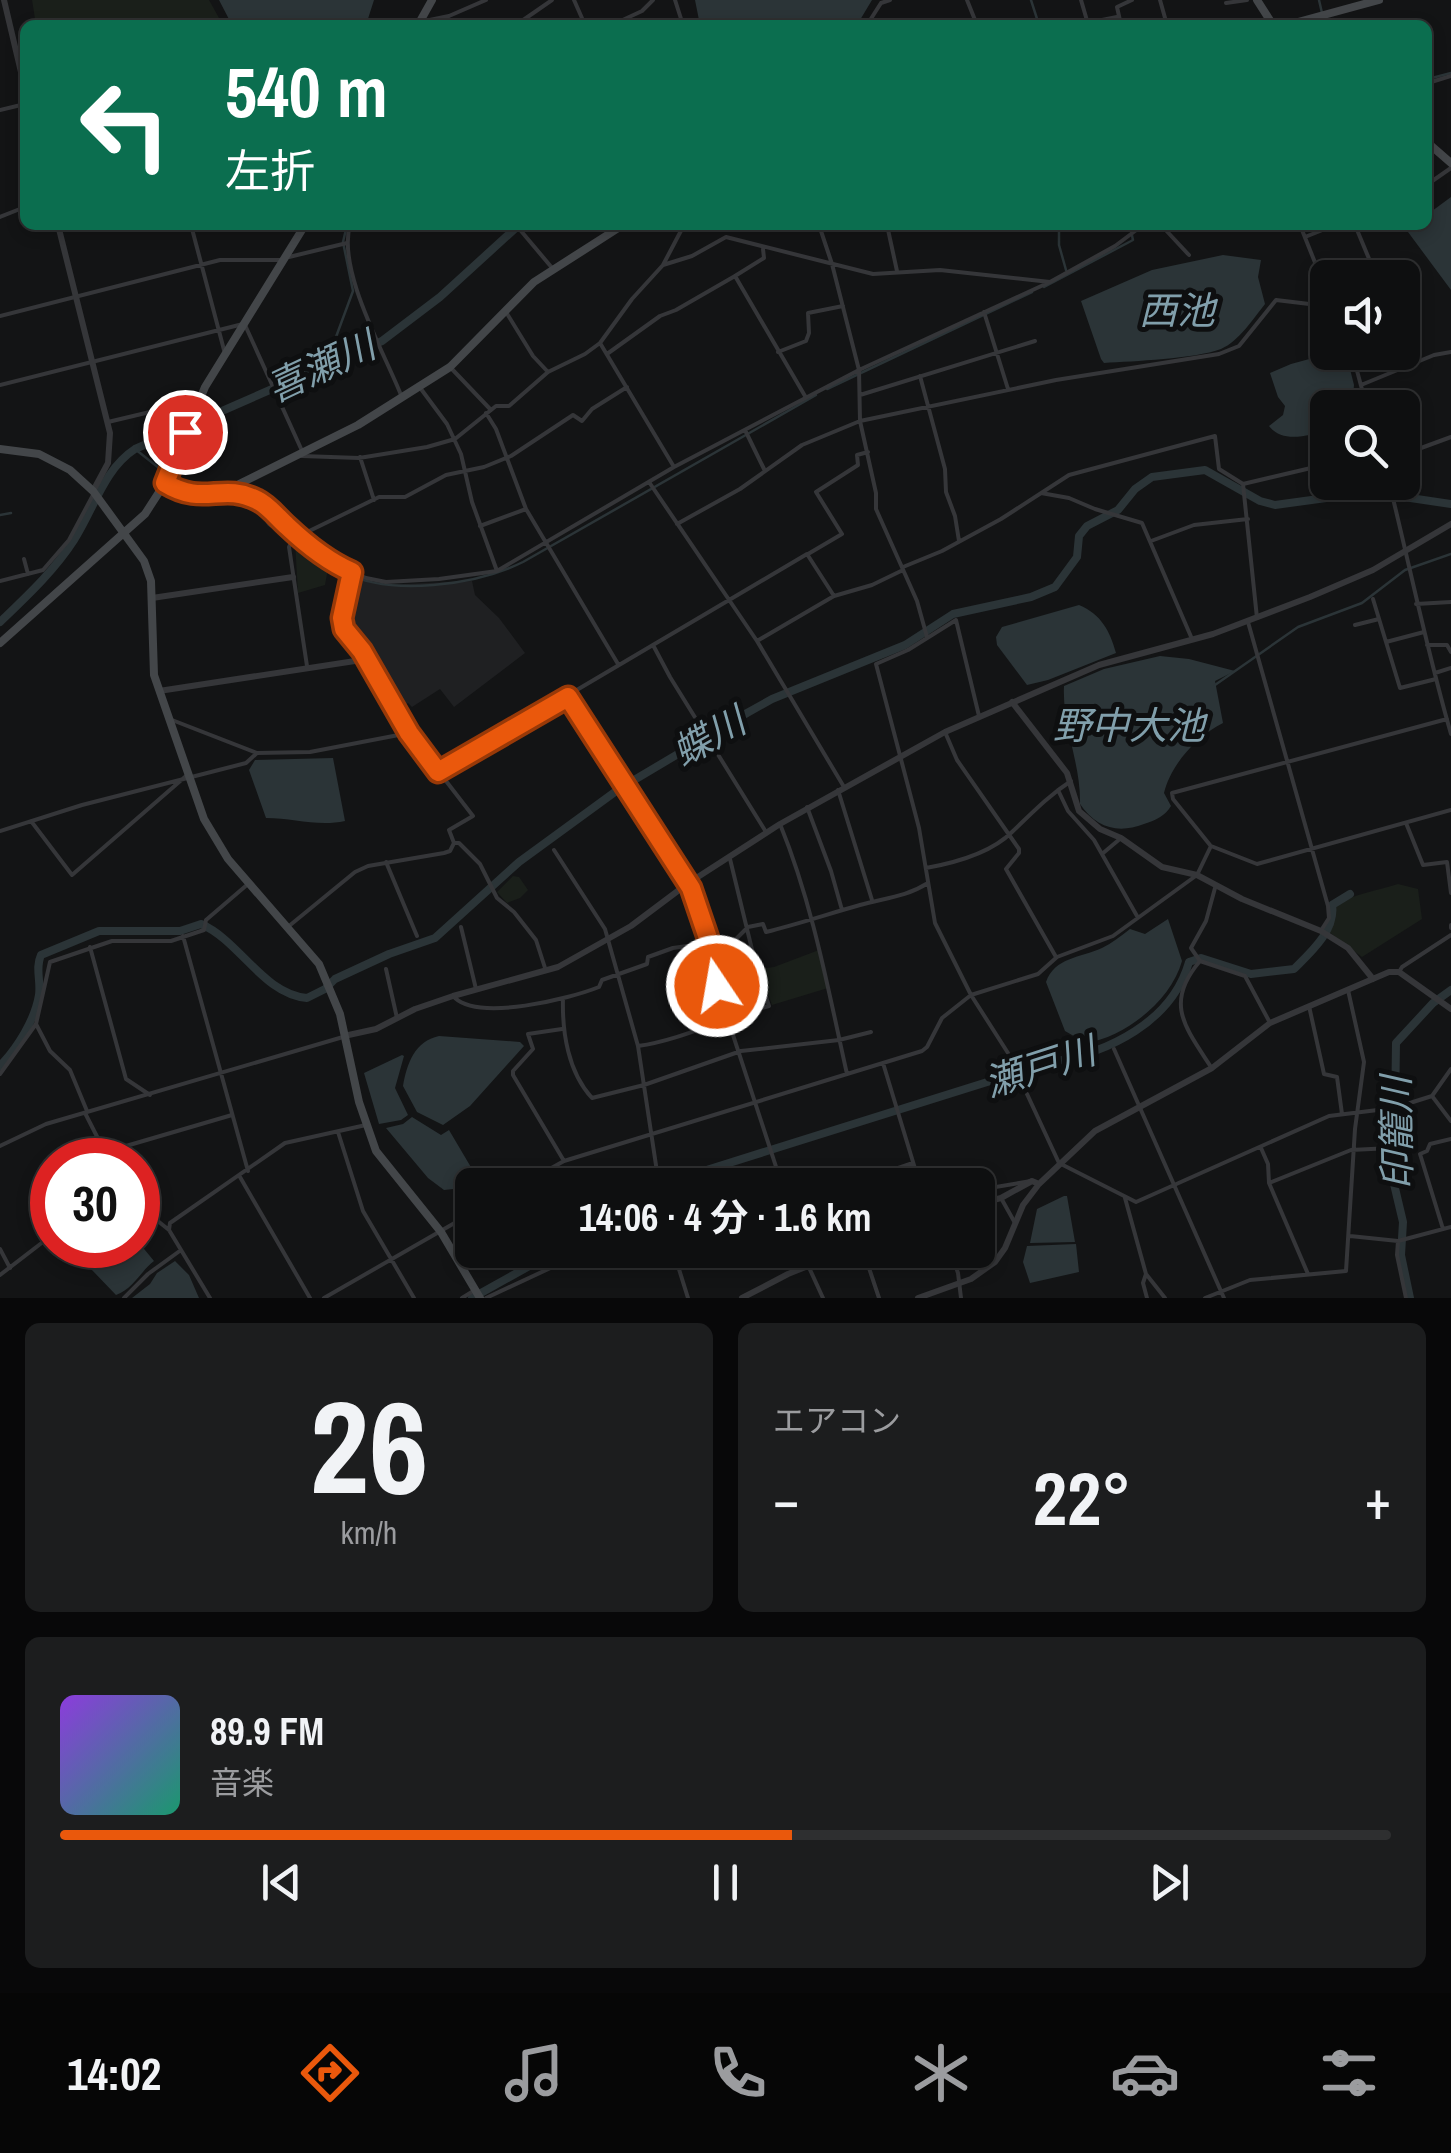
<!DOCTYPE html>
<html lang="ja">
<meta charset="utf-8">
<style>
:root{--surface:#0e0f10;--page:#1c1d1e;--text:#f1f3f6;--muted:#9b9c9f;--line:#2e2f30;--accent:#ea580c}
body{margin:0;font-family:"Archivo Narrow","Noto Sans JP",sans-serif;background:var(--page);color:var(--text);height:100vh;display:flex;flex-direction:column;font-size:38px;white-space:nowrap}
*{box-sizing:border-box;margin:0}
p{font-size:32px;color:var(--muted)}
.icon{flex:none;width:55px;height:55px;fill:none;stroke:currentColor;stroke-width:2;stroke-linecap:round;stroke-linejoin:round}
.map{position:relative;height:1298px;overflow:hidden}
.side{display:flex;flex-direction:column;gap:25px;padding:25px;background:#080809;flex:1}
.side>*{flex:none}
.banner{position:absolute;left:20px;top:20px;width:1412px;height:210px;border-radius:15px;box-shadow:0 5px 15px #0003,0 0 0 2px var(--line);background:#0b6e4f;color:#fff;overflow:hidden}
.controls{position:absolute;left:1310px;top:260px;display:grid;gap:20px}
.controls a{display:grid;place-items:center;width:110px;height:110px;border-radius:15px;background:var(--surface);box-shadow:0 5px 15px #0003,0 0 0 2px var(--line);font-size:50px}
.speed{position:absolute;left:30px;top:1138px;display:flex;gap:20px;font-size:50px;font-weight:700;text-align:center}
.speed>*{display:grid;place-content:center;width:130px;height:130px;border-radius:50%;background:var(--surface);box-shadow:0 5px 15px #0003,0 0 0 2px var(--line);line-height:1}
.speed .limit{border:15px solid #d22;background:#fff;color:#111}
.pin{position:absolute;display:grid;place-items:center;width:85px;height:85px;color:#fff;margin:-42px;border:5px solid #fff;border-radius:50%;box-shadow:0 2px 10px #0007}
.me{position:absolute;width:110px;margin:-55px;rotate:348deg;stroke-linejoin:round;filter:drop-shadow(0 0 8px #0008)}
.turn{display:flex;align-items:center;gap:35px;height:210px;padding:0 40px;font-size:45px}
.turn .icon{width:130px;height:130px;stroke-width:2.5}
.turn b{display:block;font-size:70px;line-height:85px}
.big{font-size:75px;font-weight:700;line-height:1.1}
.side .card{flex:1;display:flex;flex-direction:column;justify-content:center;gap:15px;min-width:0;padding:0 35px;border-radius:15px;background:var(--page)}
.side .dial{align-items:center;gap:0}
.dial b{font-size:130px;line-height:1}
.song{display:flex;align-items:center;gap:30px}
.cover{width:120px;height:120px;border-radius:15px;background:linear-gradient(135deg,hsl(270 70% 55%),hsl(160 70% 35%))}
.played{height:10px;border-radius:5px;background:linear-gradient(90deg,var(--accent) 55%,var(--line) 55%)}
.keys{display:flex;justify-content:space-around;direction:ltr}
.heat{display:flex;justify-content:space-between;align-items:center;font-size:55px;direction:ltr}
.side .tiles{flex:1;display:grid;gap:25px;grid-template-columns:1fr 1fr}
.card:last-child{grid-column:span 2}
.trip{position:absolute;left:455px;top:1168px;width:540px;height:100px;border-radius:15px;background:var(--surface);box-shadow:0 5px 15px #0003,0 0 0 2px var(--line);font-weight:700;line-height:100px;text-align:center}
.menu{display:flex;height:160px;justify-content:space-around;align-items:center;background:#060606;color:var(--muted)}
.menu .icon{width:70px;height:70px}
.menu .on{color:var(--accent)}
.menu b{font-size:45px;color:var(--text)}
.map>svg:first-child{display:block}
.built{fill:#1f2022}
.green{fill:#1a1f1a}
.water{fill:#2b3437}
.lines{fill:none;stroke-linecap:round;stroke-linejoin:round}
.stream{stroke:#2b3437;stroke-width:2.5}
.river{stroke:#2b3437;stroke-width:8}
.minor{stroke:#353639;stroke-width:4}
.tertiary{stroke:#353639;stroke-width:6}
.secondary{stroke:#434649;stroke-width:8}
.route-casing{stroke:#983908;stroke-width:25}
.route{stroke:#ea580c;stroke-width:18}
.labels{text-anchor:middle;stroke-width:10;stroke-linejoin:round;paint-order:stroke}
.water-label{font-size:38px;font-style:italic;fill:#819fab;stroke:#0e0f10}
</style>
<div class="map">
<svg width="1451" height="1298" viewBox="0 0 1451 1298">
<rect width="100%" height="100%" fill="#131415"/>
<!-- built -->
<path class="built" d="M354,577L385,585L472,581L475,595L499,618L525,653L454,707L440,689L412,707L408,703L399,709L369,655L344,623Z"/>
<!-- green -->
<path class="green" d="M32,0H209L223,25H36Z
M300,541L329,563L325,585L298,593L295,542Z
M513,876L519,877L528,890L520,898L507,903L497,892Z
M1398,884L1418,889L1422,919L1362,957L1329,932L1336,917L1334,905C1356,894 1375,891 1398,884Z
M819,950L828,988L772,1005L759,969L774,967Z"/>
<!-- water -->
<path class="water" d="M219,0H374L366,25H232Z
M695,0H872L857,25H700Z
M1451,197V290L1408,232L1412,225H1428V214Z
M1223,255L1261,260L1258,277L1265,304C1253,319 1239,341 1221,349C1194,359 1134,361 1104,363L1101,359L1081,301L1152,270Z
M1335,352L1346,353L1354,385L1352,407L1328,408L1327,431C1308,435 1283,444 1269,426L1283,415L1285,406L1278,397L1270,373L1291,364Z
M1079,605C1101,614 1110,631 1116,653L1048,680L1027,685L997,645L996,637L1002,627Z
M1160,656L1189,659L1235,671L1215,681L1223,723C1197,736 1171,764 1164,793L1171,806C1165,816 1156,820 1144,824C1118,834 1096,828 1080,804C1081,763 1062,727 1064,686L1104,669Z
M333,758L345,821C318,827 293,818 266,818L249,770L255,760Z
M1168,919L1182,961C1171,1001 1125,1037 1086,1043L1065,1031L1046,982C1055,957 1080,958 1102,948C1112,943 1121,936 1130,929L1145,934Z
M439,1036L520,1042L524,1046L470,1106L443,1125L417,1112L403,1086C407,1063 415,1041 439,1036Z
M402,1055L404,1056L395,1088L408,1115L401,1120L379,1124L364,1073Z
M412,1117L441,1135L449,1130L475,1174L474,1180L463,1188L444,1190L428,1178L386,1128L403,1124Z
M1064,1196H1067L1075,1242L1030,1243L1037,1209Z
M140,1244L154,1261C140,1272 133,1289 116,1295L91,1269L82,1245H120L127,1253Z
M1076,1244L1079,1272L1030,1283L1023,1262L1027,1246Z
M175,1261L189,1275L199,1298H132L150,1284L157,1273Z"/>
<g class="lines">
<!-- stream -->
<path class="stream" d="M1031,0L1039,25
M1319,0L1322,13
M1428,79L1451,73
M1059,225V245L1066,270
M1044,287L1133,240L1131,231L1137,225
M330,364L333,345L353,291L343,242L347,225
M827,389L1032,292
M135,449L164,472
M172,478L202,491
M212,497L236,498L262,508C269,537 275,522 293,535C310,547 325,562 343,572C391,597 476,585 523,562L816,395
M0,515L11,513
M1215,685L1298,627L1362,603L1405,570L1451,554"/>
<!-- river -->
<path class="river" d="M0,622C27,596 54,571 74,540C94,509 104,469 135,449L382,341L440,297L519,225
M0,1066C17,1048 35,1020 39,995C41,980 35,968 41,955L99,931H180L201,924C240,941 263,994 307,998L325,989L335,979L389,954L435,938L519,862L619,789L747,713L772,699L905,645L953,614L1031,597L1055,587L1077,557L1079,536L1087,526L1118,510L1135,489L1152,477L1205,470L1260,501L1275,505L1370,492L1451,504
M659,1185L1051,1062C1108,1053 1172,1022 1189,962L1201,958L1251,974L1294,969C1311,952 1336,930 1332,905L1350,894
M472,1298L558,1250
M1410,1298L1401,1255L1403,1222L1394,1184L1396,1043L1433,1003L1451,990"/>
<!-- minor -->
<path class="minor" d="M574,0L585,25
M675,0L683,25
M967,0L977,25
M1081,0L1088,24
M1160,0L1167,25
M1226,3L1247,0
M420,22L449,16L486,0
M1087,23L1117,17
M516,25L552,0
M612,25L642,11L653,0
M867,25L881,3L890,0
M1121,25L1117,7L1132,0
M1428,83L1451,76
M0,110L25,104
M1428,184L1451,168
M0,217L25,207
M191,225L224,350
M350,225C337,270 384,352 401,395
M516,225L553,269
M819,225L832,264L859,370L860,421L876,493V509L917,601L927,637
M887,225L897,271
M1161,225L1189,255
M1355,225L1377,278
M1305,237L1335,225
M289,257L347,243
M663,265L692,256L726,237L873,274L940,270L1050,282
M735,276L764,258L763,249
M506,312L533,356L548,372
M984,312L1008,389
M0,316L220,260H281
M245,325L303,453
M600,343L674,467
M778,352L806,341L809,333L808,313L843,306
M1352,352L1367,408
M607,354L660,316L676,310L735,276L805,396
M450,367L491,410
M920,376L945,469L946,492L955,516L959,541
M0,385L243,324
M1361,385L1434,355L1451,352
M421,389L447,424L461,454L472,502L497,571
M860,395L1035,341
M486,413L496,429L526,509L618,664
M108,422L196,401
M745,430L764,469
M1402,455L1451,437
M302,456L359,458L427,447L455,439L496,406H509L548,372L585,354L600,343L632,299L663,265L684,225
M360,457L374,500
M649,482L757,641L844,787
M1389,482C1410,567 1427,651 1451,734
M1243,484L1257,618
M227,492L259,501L339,566L366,578L386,582L439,579L497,571L674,467L859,370L1050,282L1115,246L1143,225
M1041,493L1069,498L1095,509L1142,523L1192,639
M677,524L740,489L802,445L860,421L1056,380L1219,354L1239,346L1276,300L1326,306V290L1302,230L1293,225
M480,526L526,509
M295,534L289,547L307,666
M299,536L379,497H405L446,475L484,467L511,456L573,415L582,421L592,409L627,387
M1151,541L1194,525L1248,519
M808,554L842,534L816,492L858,465L857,455L868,452
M24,559L28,574
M903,567L942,551L1001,519L1069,475L1215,436L1219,469L1243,484L1328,464
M353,572L342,618L344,629L368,659L409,733L473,816L449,830L454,843H459L480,864L497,898L514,912L536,940L546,971
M0,581L43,570L69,540L93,495
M1373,599L1386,642L1424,632
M1416,604L1451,602
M1248,622L1328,906L1329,918L1322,929
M1355,625L1379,619
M757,641L834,596L872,585L903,570
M1386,642L1400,688L1436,679
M653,645L670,677L766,832
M1427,645H1447L1451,652
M1435,673L1451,668
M568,697L691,887L709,941L717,986L782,1185
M979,716L956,620L908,650L876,664L919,828L935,923L971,995L1008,1053L1059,1163L1136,1202L1329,1116L1394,1108L1432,1096L1451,1069
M172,720L257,753L310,752L409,733
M945,732L957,760L1019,849V853L1006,869L1056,957
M438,772L807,554L834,596
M838,790L872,900
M1058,790L1068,811L1094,840L1137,916
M807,807L831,871L842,910
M31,821L72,875L186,776
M1406,823L1423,865L1447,862L1451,893
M780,824C813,905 828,989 847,1074
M0,831L82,805L246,763L257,753
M1210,845L1173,799L1172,793L1447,719
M554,850L605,929L638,1046L659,1185
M1102,854L1121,838
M386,862L417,936
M926,868C954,863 991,853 1012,832C1031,814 1048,796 1071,781
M1215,888L1206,921L1191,948L1200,961L1245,976L1269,1021
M1451,925V928
M289,926L355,872L368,866L444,853L450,851L454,843
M461,927L476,989
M183,936L248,1171
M90,947L126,1079L150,1095
M1200,961C1164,1003 1185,1027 1211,1067
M386,969L397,1018
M1399,972L1402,967L1451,935
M455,998C480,1021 569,999 599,987L602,980L647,964L648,957L673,948L736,939L748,927L763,924L766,932C798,924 828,914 860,905C885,898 906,897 928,883
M563,998C562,1032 568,1072 592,1098L644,1085L741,1051L839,1040L871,1032
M1309,1006L1324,1074L1337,1077L1342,1114
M36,1024L50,1051L70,1070L87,1111L85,1113L109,1160
M562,1029L528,1034L533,1049L513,1071V1075L564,1161
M638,1046C682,1040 725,1017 769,1006L756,966L730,859
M1114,1049L1224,1298
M883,1063L920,1185
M0,1074L36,1024L50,962L112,941H171L204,930L206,920L248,884
M1432,1096L1451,1121
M338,1132L363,1211L414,1298
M0,1146L46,1124L343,1037
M1261,1148L1268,1164L1269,1183L1308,1274
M97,1160L126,1146L232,1115
M240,1177L310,1298
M857,1182L913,1163
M1269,1183L1351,1150L1391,1148L1390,1108
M521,1185L564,1161L922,1051L927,1047L942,1018L971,995L1038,974L1057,957L1113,936L1197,875L1211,846L1257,864L1451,810
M809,1185L855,1173L857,1185
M52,1186L45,1194L52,1213
M978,1190L1031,1181
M1001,1198L1015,1223
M1125,1198L1146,1274L1143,1283L1147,1298
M138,1205L169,1230L210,1298
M1443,1229L1420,1154L1427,1151L1430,1144L1451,1139
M169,1230L170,1223L285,1143L366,1125
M1350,1236L1398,1241L1451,1227
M1398,1241L1397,1255L1406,1298
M0,1249L10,1268
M673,1250L688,1298
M801,1250L823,1298
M863,1250L879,1298
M950,1250L958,1273L961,1298
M1146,1274L1165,1298
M0,1275L52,1235
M124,1298L148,1274L181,1250
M324,1298L472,1213
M462,1298L475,1290
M486,1298L589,1250
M1205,1298L1250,1280L1346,1271L1355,1129L1364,1062L1348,990"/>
<!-- tertiary -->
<path class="tertiary" d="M4,0L25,89
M58,225L110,433L108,463L93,491
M152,598L293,577
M159,691L368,659
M1012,702L1067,773L1079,811L1100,829L1121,838L1162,867L1197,875L1242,899L1321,931L1348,948L1373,979
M344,1036L376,1029L415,1009L453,996L558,967L631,926L687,884L780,824L945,732L1099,665L1213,634L1310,597L1373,570L1451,524
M978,1204L1001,1198L1032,1181L1039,1184
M742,1298L788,1274L848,1250
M918,1298L971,1279L995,1262L1005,1248L1023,1205L1039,1184L1095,1131L1212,1068L1270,1023L1389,972H1399L1451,1009"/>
<!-- secondary -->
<path class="secondary" d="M1257,0L1273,25
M418,25L432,0
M1287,25L1379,0
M1428,143L1451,163
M0,449L39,454L70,470L93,491L144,561L151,581L154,675L204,819L228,859L319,964L340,1014L359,1102L376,1151L441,1232L480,1298
M165,483L192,496L223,492L358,425L450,367L534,282L623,225
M0,643L145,514L165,483L205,387L305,225"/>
</g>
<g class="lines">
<!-- route casing -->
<g class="route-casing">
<path id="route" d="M185,432L165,483C204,507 221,482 257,500C268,505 278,518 287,526C306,544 329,562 352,572L342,618L344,629L362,651L409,733L438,772L568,697L691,888L709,941L717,986"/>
</g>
<!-- route -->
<use href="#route" class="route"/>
</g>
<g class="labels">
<!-- water labels -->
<g class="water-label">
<text x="1177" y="324">西池</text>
<text transform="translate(321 367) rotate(-25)" y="13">喜瀬川</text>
<text x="1129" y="739">野中大池</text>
<text transform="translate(709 737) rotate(-30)" y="13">蝶川</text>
<text transform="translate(1040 1067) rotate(-18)" y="13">瀬戸川</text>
<text transform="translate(1397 1133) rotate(-91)" y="13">印籠川</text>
</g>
</g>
</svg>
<div class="controls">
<a><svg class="icon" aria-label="sound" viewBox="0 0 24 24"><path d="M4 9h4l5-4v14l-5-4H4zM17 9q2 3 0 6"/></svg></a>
<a><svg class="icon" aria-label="search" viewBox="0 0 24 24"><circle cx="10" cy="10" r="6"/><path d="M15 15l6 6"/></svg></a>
</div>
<div class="speed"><div class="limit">30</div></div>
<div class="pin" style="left:185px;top:432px;background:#d93025"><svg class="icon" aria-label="arrive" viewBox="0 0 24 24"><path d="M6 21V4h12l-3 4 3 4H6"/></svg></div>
<svg class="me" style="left:717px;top:986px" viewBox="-20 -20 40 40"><circle r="17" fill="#ea580c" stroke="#fff" stroke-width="3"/><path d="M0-11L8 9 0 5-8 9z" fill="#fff"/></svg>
<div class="trip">14:06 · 4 分 · 1.6 km</div>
<div class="banner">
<div class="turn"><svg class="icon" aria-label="left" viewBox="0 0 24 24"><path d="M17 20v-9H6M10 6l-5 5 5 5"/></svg><div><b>540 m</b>左折</div></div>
</div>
</div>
<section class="side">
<div class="tiles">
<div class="card dial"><b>26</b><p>km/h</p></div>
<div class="card"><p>エアコン</p>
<div class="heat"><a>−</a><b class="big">22°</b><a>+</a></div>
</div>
<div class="card">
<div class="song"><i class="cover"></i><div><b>89.9 FM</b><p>音楽</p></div></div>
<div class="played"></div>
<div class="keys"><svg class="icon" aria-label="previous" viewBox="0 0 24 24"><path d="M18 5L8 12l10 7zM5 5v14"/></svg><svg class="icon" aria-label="pause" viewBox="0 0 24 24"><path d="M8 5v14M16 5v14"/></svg><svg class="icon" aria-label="next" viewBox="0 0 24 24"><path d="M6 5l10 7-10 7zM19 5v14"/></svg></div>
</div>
</div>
</section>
<nav class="menu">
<b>14:02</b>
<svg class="icon on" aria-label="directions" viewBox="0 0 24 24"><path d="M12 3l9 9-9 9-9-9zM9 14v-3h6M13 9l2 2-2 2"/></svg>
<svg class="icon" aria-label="music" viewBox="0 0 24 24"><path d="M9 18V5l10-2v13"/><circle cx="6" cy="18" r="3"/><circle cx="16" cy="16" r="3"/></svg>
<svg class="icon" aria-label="phone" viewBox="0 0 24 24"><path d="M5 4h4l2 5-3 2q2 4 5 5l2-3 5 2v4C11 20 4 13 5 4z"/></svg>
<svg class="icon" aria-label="climate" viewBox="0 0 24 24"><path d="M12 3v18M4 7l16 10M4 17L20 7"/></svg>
<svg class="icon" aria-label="car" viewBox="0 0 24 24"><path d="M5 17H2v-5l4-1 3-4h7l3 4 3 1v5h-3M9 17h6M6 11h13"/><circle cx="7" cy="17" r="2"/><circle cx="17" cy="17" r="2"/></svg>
<svg class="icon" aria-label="filters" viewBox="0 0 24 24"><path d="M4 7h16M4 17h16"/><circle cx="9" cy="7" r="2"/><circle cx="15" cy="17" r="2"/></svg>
</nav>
